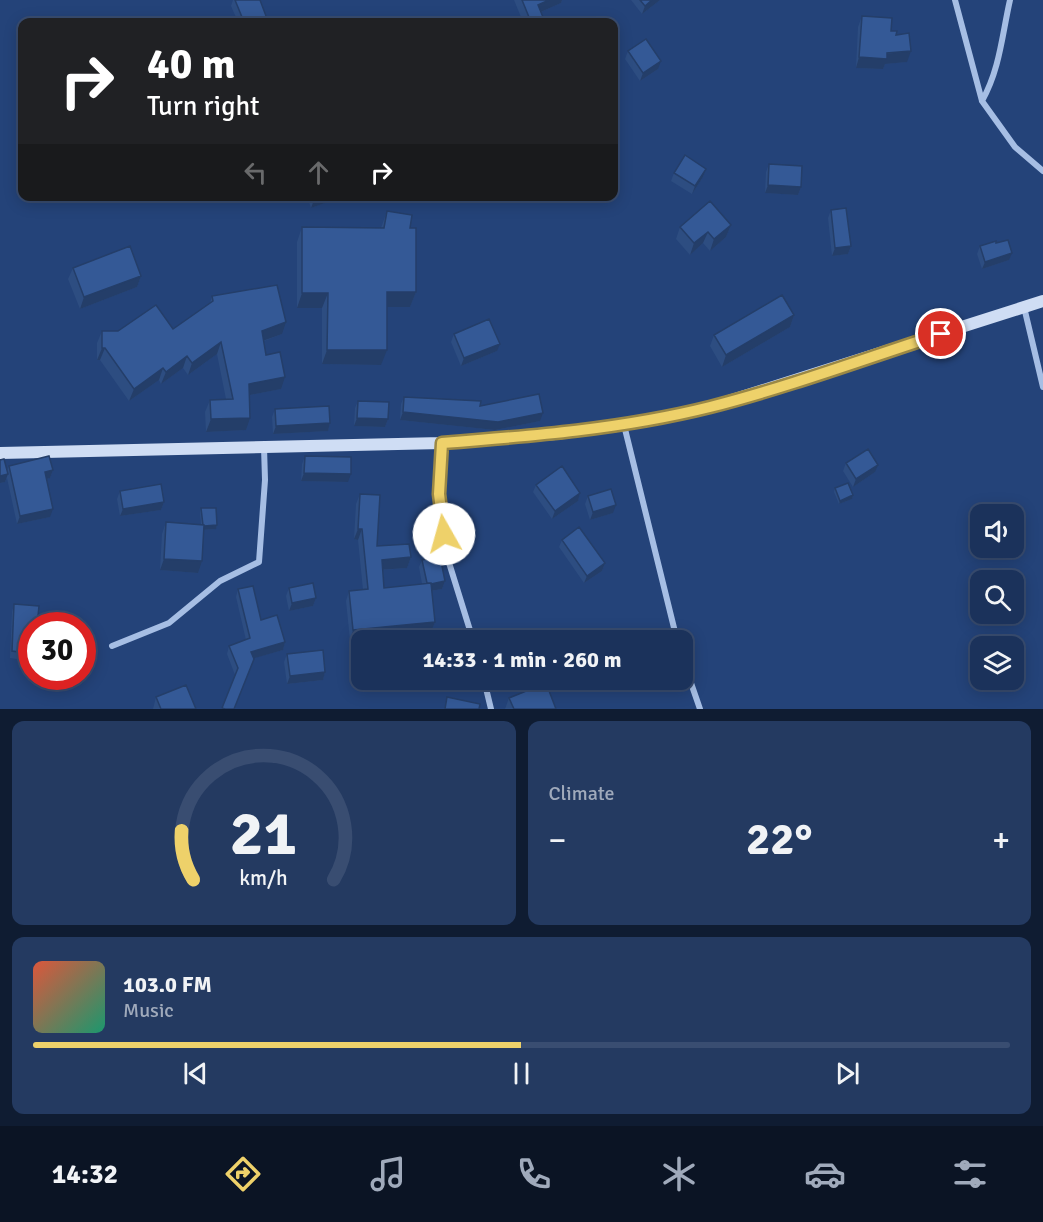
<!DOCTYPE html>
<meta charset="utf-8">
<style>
:root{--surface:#1b325b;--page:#243a61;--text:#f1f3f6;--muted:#a0aabb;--line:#394d71;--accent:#eed16a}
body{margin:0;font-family:Signika,sans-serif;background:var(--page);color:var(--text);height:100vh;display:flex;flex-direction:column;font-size:22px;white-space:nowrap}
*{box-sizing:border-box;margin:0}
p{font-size:20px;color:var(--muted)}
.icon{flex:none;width:33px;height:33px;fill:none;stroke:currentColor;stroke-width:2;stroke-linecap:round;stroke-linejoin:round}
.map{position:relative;height:709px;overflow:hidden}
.side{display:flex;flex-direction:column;gap:12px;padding:12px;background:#0f1c32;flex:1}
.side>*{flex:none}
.banner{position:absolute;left:18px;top:18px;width:600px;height:183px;border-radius:12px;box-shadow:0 3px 15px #0003,0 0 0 2px var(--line);background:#202124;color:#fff;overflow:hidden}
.controls{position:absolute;left:970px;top:504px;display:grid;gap:12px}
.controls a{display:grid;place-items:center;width:54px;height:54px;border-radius:12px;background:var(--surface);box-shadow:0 3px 15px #0003,0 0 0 2px var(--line);font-size:30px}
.speed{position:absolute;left:18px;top:612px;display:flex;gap:12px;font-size:30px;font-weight:700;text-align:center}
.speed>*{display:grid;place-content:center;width:78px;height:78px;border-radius:50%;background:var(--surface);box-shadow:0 3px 15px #0003,0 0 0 2px var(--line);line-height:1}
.speed .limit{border:9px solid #d22;background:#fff;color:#111}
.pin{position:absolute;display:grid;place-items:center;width:51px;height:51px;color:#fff;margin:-26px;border:3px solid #fff;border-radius:50%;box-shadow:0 2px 6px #0007}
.me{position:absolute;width:66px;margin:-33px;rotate:353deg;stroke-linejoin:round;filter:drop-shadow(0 0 4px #0008)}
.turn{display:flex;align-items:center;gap:21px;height:126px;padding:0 30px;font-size:27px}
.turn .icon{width:78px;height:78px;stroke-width:2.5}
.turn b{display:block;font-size:42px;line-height:51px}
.lanes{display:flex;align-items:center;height:57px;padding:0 30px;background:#0003;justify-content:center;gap:30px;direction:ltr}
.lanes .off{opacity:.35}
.big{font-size:45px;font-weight:700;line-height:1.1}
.side .card{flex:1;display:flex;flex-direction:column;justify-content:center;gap:9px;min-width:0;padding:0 21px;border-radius:12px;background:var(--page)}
.side .dial{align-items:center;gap:0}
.dial svg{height:156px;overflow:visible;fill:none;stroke:var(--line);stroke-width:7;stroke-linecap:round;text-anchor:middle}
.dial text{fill:var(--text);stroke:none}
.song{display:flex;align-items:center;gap:18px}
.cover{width:72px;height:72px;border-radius:9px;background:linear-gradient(135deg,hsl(10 70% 55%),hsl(160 70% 35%))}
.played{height:6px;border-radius:3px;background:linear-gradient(90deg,var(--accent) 50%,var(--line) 50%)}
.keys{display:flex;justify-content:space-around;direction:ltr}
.heat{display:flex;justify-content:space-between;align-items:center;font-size:33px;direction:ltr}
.side .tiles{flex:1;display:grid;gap:12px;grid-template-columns:1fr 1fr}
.card:last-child{grid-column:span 2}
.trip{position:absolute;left:351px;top:630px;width:342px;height:60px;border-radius:12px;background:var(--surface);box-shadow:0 3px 15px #0003,0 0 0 2px var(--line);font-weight:700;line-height:60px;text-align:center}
.dock{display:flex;height:96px;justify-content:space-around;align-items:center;background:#0b1424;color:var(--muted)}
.dock .icon{width:42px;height:42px}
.dock .active{color:var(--accent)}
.dock b{font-size:27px;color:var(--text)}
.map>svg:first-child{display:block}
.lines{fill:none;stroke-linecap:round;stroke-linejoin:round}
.minor{stroke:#a6bee4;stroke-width:6}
.secondary{stroke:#cfddf4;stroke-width:12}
.wall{fill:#2d4d81}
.shaded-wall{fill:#243e69}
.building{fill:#345996;stroke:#243e69;stroke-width:1.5}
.route-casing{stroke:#9b8845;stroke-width:15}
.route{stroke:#eed16a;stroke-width:10}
</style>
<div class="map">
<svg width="1043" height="709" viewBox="0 0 1043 709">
<rect width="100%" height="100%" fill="#244379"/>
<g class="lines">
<!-- minor -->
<path class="minor" d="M955,0L982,101L1015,147L1043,171
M982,101C1000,69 1002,35 1010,0
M1024,307L1043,387
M624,425L677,640
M442,443L439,494L446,553L473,640
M112,646L169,623L220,581L259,562L265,480L264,447
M682,657L700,709
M484,680L491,709"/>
<!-- secondary -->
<path class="secondary" d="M0,453L442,443L555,434L624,425L710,407L1043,301"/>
</g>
<!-- wall -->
<path class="wall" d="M233,0H260L266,16L264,22H238L231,6Z
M514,0H562L561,3L541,12L545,22H523Z
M631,0H660L642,14Z
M862,16L891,31L896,35L907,62L885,64L883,69L856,68L858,27Z
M628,51L658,69L640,81L625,59Z
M769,164L801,187L798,195L765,193L766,172Z
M706,169L703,177L692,194L671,181L674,173Z
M307,196H344L311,208Z
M831,210L851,246L848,254L832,256L828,218Z
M387,211L410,228L416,292L410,307H387L381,365L322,364V308H297V242L302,227L381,228Z
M731,225L726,237L710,251L703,243L690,255L676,239L680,227Z
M996,243L1009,260L982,269L977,254L980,246Z
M73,268L141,276L137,287L80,309L68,279Z
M212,296L282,334L264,341L266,355L281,389L250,395L246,430L206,432L205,412L210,400L226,399L217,354L188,375L183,368L161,384L159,380L129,401L100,360H97V343L102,331H118L173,329L210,303Z
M794,315L790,327L722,367L710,346L714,335Z
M454,334L497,351L461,366L451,342Z
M404,397L480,406L540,421L495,430L400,420L401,404Z
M358,401L388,419L385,427L354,426L355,408Z
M275,409L330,423L328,431L273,434L272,417Z
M305,456L348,482L301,481L302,464Z
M0,460L7,470L9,466L53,470L50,478L46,479L50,517L17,524L7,478L5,482L0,483Z
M846,463L875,472L853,487L843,471Z
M536,485L580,493L578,501L552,519L533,492Z
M835,488L853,495L852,499L839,504L834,492Z
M120,491L164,502L161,510L120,516L117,499Z
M360,494L377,546L411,557L407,568L383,570L384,588L422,584L419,567L422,560L445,581L442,589L431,591L435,622L431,632L350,640L346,601L349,591L363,590L358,540L354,539L356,504Z
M588,496L613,513L590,520L585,504Z
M201,508L217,525L216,529L204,530L198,573L160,570L162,534L166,522L201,525L200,512Z
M562,540L605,563L602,571L584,583L559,547Z
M289,588L316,598L313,606L289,611L286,596Z
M238,589L261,620L285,642L283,650L254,658L234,709H221L235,675L227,654L229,646L246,640L236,597Z
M14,604L32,626L31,661L10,658L12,612Z
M287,654L325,672L323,680L287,684L284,662Z
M156,697L196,709H153Z
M509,698L556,709H505Z"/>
<!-- shaded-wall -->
<path class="shaded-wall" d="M549,0H562L561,3L534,15L538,5Z
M652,0H660L642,14L645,6Z
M266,16L264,22H249Z
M911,51L907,62L885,64L883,69L856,68L859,57Z
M661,61L658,69L640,81L643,73Z
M706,169L703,177L692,194L695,186Z
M768,185L801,187L798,195L765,193Z
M325,196H344L311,208L314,200Z
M731,225L726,237L710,251L714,239Z
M708,232L703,243L690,255L694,243Z
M851,246L848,254L832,256L835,248Z
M1012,253L1009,260L982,269L985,262Z
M141,276L137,287L80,309L84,297Z
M387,292H416L410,307H381Z
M302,293H328L322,308H297Z
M794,315L790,327L722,367L726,355Z
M286,322L282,334L257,343L262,331Z
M221,342L217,354L188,375L192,363Z
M500,344L497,351L461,366L464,358Z
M102,348H105L100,360H97Z
M327,350H387L381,365L322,364Z
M187,356L183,368L161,384L166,372Z
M163,368L159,380L129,401L134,389Z
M285,377L281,389L245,396L249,384Z
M403,412L543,413L540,421L495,430L400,420Z
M250,418L246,430L206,432L211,419Z
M357,418L388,419L385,427L354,426Z
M330,423L328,431L273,434L276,426Z
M878,465L875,472L853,487L856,479Z
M53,470L50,478L42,480L45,472Z
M304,473L351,474L348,482L301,481Z
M8,474L5,482L0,483V476Z
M580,493L578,501L552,519L555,511Z
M853,495L852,499L839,504L840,501Z
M164,502L161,510L120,516L123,509Z
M616,505L613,513L590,520L593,512Z
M53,509L50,517L17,524L20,516Z
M217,525L216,529L201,530L203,526Z
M358,529H362L358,540L354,539Z
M411,557L407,568L378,570L382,560Z
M164,559L202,561L198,573L160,570Z
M605,563L602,571L584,583L587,576Z
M445,581L442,589L424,592L427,585Z
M316,598L313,606L289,611L292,603Z
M435,622L431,632L350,640L353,630Z
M285,642L283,650L248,660L251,652Z
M325,672L323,680L287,684L290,676Z"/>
<!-- building -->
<path class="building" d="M235,0H260L266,16L249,22H244Z
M522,0H549L538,5L545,22H531Z
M640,0H652L645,6Z
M862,16L892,18L891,31H897L896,35L909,33L911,51L887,53V59L859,57Z
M646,39L661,61L643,73L628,51Z
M685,155L706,169L695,186L674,173Z
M769,164L802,166L801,187L768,185Z
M312,196H325L314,200Z
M710,201L731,225L714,239L708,232L694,243L680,227Z
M846,208L851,246L835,248L831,210Z
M387,211L412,215L410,228H416V292H387V350H327L328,293H302V227L384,228Z
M1008,240L1012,253L985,262L980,246L996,241V243Z
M130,246L141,276L84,297L73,268Z
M277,285L286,322L262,331L266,355L280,352L285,377L249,384L250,418L211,419L210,400L233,399L221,342L192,363L187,356L166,372L163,368L134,389L105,348H102V331H118L156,305L173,329L213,301L212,296Z
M782,295L794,315L726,355L714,335Z
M489,319L500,344L464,358L454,334Z
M539,394L543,413L498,422L403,412L404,397L481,401L480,406Z
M358,401L389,402L388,419L357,418Z
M329,406L330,423L276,426L275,409Z
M868,449L878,465L856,479L846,463Z
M49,456L53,470L45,472L53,509L20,516L9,466Z
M305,456L351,457V474L304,473Z
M4,459L8,474L0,476V460Z
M562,466L580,493L555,511L536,485Z
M848,483L853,495L840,501L835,488Z
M161,484L164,502L123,509L120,491Z
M611,489L616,505L593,512L588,496Z
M360,494L380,495L377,546L409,544L411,557L382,560L384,588L431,583L435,622L353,630L349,591L368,589L362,529H358Z
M201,508H216L217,525L204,526V525H203Z
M166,522L204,525L202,561L164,559Z
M579,527L605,563L587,576L562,540Z
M440,556L445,581L431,584V583H427L422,560Z
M313,583L316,598L292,603L289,588Z
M253,586L261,620L277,615L285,642L251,652L254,659L234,709H225L222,708L238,668L229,646L250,638L238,589Z
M14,604L39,606L37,626H32V654L12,651Z
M323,650L325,672L290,676L287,654Z
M546,683L556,709H514L509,698Z
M186,685L196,709H161L156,697Z
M447,697L480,704L479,709H445Z"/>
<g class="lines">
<!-- route casing -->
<g class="route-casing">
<path id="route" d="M444,534L439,494L442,443C532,436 622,429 710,407C788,387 864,359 941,334"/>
</g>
<!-- route -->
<use href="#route" class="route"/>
</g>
</svg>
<div class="controls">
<a><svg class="icon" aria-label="sound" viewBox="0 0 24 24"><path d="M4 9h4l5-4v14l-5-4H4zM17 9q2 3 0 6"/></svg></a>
<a><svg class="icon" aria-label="search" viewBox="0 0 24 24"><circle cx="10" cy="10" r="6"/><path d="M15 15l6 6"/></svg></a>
<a><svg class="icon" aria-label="layers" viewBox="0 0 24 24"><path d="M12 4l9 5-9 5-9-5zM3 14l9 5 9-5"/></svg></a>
</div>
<div class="speed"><div class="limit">30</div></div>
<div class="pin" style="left:941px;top:334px;background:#d93025"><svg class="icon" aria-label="arrive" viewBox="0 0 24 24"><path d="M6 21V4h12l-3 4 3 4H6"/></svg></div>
<svg class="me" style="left:444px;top:534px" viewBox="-20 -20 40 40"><circle r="19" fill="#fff"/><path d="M0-13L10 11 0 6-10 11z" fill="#eed16a"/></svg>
<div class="trip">14:33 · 1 min · 260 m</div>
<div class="banner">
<div class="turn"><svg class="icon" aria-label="right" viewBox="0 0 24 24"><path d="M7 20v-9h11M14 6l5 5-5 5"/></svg><div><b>40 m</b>Turn right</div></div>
<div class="lanes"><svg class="icon off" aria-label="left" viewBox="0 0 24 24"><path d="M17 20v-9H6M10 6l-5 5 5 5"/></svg><svg class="icon off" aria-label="ahead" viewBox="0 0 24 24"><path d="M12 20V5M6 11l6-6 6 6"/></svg><svg class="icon" aria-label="right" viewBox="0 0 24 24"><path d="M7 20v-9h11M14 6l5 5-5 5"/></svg></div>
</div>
</div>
<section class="side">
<div class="tiles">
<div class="card dial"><svg viewBox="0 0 100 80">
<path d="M14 69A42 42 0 1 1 86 69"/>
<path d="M14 69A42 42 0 0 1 8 44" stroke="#eed16a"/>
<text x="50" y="56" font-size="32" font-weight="700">21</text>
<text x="50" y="72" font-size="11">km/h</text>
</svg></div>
<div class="card"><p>Climate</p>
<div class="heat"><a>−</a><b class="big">22°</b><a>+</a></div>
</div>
<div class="card">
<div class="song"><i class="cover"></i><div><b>103.0 FM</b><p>Music</p></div></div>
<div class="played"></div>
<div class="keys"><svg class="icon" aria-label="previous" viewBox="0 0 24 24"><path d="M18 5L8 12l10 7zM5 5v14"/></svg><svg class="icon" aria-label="pause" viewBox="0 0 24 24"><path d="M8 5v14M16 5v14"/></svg><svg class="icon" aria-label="next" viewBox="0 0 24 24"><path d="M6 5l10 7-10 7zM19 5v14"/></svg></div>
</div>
</div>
</section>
<nav class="dock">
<b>14:32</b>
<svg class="icon active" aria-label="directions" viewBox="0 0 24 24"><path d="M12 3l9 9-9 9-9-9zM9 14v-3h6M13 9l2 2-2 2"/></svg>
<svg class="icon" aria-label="music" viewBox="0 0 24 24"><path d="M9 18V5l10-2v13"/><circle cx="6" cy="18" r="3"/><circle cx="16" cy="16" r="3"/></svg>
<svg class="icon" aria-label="phone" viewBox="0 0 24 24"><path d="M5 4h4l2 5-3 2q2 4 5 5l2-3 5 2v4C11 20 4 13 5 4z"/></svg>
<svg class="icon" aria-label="climate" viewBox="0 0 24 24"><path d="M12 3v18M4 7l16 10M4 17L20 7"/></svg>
<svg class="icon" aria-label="car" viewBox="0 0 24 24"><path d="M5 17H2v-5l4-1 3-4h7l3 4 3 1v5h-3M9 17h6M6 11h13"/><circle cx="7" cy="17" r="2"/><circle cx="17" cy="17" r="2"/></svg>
<svg class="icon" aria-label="filters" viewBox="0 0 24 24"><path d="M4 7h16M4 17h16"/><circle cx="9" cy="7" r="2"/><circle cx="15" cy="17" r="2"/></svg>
</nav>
